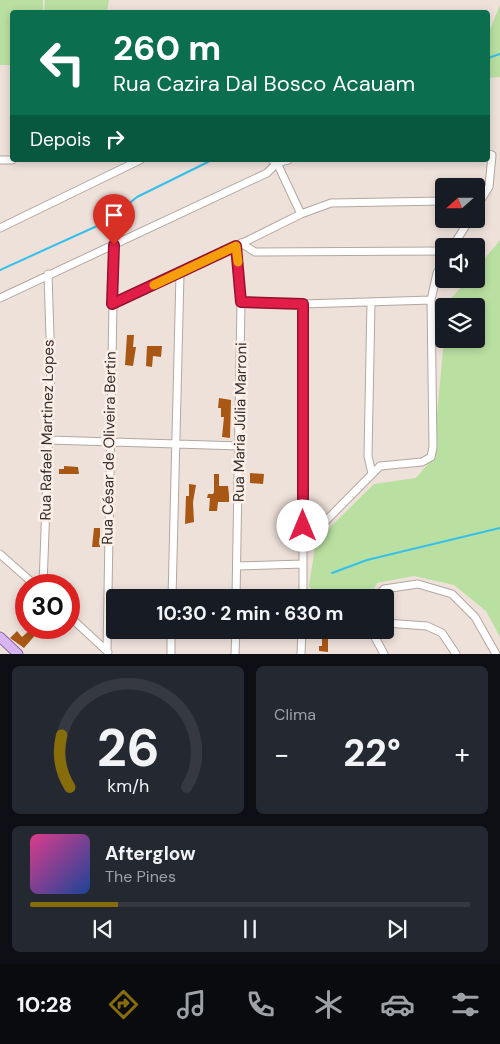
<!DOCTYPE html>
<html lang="pt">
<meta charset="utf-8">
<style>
:root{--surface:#171b24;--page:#242831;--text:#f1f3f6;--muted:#9ea1a6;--line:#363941;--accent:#876c0b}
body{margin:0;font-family:"DM Sans",sans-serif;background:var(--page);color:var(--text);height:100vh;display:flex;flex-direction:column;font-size:19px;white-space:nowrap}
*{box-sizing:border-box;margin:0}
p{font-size:16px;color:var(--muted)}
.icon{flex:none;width:28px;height:28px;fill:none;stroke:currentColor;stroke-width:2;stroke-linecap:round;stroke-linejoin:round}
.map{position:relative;height:654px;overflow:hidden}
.side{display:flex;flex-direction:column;gap:12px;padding:12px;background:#0d0f14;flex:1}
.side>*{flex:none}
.top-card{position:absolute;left:10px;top:10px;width:480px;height:152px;border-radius:5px;box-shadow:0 2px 8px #0003;background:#0b6e4f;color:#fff;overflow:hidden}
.needle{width:32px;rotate:249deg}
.tools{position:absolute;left:435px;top:178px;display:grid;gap:10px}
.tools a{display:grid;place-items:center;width:50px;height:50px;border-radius:5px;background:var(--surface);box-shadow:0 2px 8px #0003;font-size:25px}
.speed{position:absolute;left:15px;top:574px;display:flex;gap:10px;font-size:25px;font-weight:700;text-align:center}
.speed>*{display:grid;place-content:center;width:65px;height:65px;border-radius:50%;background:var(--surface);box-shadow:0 2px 8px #0003;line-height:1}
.speed .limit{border:8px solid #d22;background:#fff;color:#111}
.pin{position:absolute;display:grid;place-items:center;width:42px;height:42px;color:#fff;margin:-51px -21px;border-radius:50% 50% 50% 0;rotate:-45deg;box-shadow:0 0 5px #0007}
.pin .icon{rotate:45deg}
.me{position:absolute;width:55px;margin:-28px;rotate:0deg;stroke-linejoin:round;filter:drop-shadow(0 0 4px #0008)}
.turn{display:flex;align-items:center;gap:18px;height:105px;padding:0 20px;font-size:22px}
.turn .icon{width:65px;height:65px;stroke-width:2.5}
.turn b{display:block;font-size:35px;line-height:42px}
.then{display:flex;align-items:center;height:48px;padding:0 20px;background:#0003;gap:10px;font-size:19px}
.big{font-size:38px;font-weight:700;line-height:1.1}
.side .widget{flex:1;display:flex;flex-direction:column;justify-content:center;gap:8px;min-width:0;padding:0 18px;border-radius:8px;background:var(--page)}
.side .dial{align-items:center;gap:0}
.dial svg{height:130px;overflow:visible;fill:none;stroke:var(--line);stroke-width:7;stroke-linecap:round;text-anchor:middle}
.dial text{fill:var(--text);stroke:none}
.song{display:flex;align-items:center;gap:15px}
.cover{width:60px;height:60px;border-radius:8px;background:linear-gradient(135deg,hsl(330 70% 55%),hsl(220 70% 35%))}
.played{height:5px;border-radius:2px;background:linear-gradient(90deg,var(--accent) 20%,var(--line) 20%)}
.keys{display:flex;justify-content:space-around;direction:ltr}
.heat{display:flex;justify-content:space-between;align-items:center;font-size:28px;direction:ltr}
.side .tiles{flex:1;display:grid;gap:12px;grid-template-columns:1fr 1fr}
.widget:last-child{grid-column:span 2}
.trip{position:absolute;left:106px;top:589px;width:288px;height:50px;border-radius:5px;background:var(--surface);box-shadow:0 2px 8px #0003;font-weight:700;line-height:50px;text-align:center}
.tabs{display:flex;height:80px;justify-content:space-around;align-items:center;background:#090b0e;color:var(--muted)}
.tabs .icon{width:35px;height:35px}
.tabs .active{color:var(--accent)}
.tabs b{font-size:22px;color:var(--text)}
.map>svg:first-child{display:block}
.green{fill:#bae0a1}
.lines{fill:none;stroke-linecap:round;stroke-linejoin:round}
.stream{stroke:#34c0eb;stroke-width:2}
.building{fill:#a85715}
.minor-casing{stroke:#b3a7a0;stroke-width:9}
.major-casing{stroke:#8a65a5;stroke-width:11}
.minor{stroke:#fff;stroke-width:7}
.major{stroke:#d6b5f1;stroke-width:9}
.route-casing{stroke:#92132f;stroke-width:12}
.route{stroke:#e11d48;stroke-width:9}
.slow{stroke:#f59e0b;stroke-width:9}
.labels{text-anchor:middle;stroke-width:5;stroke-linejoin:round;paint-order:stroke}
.street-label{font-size:15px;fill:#322d2a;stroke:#fbefe7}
</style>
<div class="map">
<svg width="500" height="654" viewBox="0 0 500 654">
<rect width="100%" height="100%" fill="#eee1da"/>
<!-- green -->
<path class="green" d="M0,0H43V12H12V65H0Z
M45,0H109L107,12H44Z
M500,5V77L488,78V34Z
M500,240V637L486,611L454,585L414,576L377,583L369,598L318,597L309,586L316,541L374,484L416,478L433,458L444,339H476V306H447V303L468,279H476V269Z"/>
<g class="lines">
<!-- stream -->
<path class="stream" d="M488,58L500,54
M0,270L108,221L137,197L212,160
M332,573L367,560L500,528"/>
</g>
<!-- building -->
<path class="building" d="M127,335H134L133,347H136L133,366L125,365Z
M147,346H162L161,357L153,356L152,367L146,366Z
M219,398L231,400L230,438L222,437L224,417H221V408H218Z
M64,466L78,467L79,474H59V469H64Z
M250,473L264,474L263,484L250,483Z
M214,474H219V486H228L229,495V502H218L217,511H209L210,498H207L208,494H213L214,492Z
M189,484L196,485L193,502L194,522L185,524L186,496H189Z
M94,528H100V547H92Z
M32,628L37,633L24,648L10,638L17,631L22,637Z
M322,630H328V652L319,651V646H322Z"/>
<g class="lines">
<!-- minor casing -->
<g class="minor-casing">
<path id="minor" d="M0,160H12
M272,160L277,163L288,160
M476,207L489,187L492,155L488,154
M0,228L140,160
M241,243L255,252L444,251
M236,246L241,302L236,598
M453,246L470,219
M0,298L267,173L277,163L301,214
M241,302L303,304L431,300
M371,302L368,456L372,474
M112,304L180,274L301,214L331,203L444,201
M303,304V598
M49,440L240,446
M303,544L380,466L422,462L431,457L433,447L431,300L437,273L444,262
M0,554L35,585
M237,566L303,564
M43,585L51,368L48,274
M172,598L180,274
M376,598L384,589L418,584L452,594L475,617L496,654
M69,616L108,652
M385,623L427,626L442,633L456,654
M371,630L384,654
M107,651L114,245
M171,654V630
M235,654L236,630
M301,654L302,630"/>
</g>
<!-- major casing -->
<g class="major-casing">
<path id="major" d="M0,637L18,654"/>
</g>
<!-- minor -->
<use href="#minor" class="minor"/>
<!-- major -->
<use href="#major" class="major"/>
</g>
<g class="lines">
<!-- route casing -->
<g class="route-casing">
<path id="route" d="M114,245L112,304L236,246L241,302L303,304V526"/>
</g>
<!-- route -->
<use href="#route" class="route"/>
<!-- slow -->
<path class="slow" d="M154,285L236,246L238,262"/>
</g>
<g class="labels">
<!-- street labels -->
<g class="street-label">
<text transform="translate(240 422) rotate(-89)" y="5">Rua Maria Júlia Marroni</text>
<text transform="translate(47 430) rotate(-89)" y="5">Rua Rafael Martinez Lopes</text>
<text transform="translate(109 448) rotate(-89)" y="5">Rua César de Oliveira Bertin</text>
</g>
</g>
</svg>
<div class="tools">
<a><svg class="needle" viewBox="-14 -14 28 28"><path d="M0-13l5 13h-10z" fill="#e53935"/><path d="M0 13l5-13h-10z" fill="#9ea1a6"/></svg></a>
<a><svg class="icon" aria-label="sound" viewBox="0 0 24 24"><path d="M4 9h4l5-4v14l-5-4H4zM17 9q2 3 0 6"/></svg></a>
<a><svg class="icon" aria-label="layers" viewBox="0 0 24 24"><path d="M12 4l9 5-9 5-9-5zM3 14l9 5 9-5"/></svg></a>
</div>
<div class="speed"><div class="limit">30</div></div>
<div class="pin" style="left:114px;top:245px;background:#d93025"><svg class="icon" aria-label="arrive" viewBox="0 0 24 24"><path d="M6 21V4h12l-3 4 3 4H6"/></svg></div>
<svg class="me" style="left:303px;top:526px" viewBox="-20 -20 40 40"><circle r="19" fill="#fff"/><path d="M0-13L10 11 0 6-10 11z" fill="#e11d48"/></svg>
<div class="trip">10:30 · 2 min · 630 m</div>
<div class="top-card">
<div class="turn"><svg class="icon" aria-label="left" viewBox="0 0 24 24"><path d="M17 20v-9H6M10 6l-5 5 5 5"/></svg><div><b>260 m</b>Rua Cazira Dal Bosco Acauam</div></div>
<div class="then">Depois<svg class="icon" aria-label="right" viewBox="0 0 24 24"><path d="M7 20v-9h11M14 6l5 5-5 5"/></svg></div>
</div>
</div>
<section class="side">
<div class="tiles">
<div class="widget dial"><svg viewBox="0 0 100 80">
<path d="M14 69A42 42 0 1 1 86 69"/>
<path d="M14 69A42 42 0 0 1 9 37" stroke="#876c0b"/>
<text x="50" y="56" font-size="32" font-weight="700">26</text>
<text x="50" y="72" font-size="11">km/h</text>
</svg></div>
<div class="widget"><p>Clima</p>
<div class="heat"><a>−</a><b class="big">22°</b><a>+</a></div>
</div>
<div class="widget">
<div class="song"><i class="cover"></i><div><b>Afterglow</b><p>The Pines</p></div></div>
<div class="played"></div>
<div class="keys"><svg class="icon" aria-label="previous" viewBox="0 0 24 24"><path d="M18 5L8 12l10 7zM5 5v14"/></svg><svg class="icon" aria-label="pause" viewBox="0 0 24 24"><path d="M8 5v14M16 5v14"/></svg><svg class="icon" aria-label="next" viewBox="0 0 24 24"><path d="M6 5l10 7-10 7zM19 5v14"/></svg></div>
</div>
</div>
</section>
<nav class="tabs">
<b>10:28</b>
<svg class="icon active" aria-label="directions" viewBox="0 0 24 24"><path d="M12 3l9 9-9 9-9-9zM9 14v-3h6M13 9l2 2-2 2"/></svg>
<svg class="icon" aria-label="music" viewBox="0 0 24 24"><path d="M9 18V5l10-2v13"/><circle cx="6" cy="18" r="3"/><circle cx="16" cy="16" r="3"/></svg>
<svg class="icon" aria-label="phone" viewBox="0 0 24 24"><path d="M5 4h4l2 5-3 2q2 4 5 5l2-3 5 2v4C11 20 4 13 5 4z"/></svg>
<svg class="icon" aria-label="climate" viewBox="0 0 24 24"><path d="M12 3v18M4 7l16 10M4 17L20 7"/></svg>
<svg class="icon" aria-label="car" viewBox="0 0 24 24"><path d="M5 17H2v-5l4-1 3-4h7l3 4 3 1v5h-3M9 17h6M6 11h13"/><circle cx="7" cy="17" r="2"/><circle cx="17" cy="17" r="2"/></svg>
<svg class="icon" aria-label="filters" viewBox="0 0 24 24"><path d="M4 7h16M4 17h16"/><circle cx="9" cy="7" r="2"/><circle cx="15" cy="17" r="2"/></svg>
</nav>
